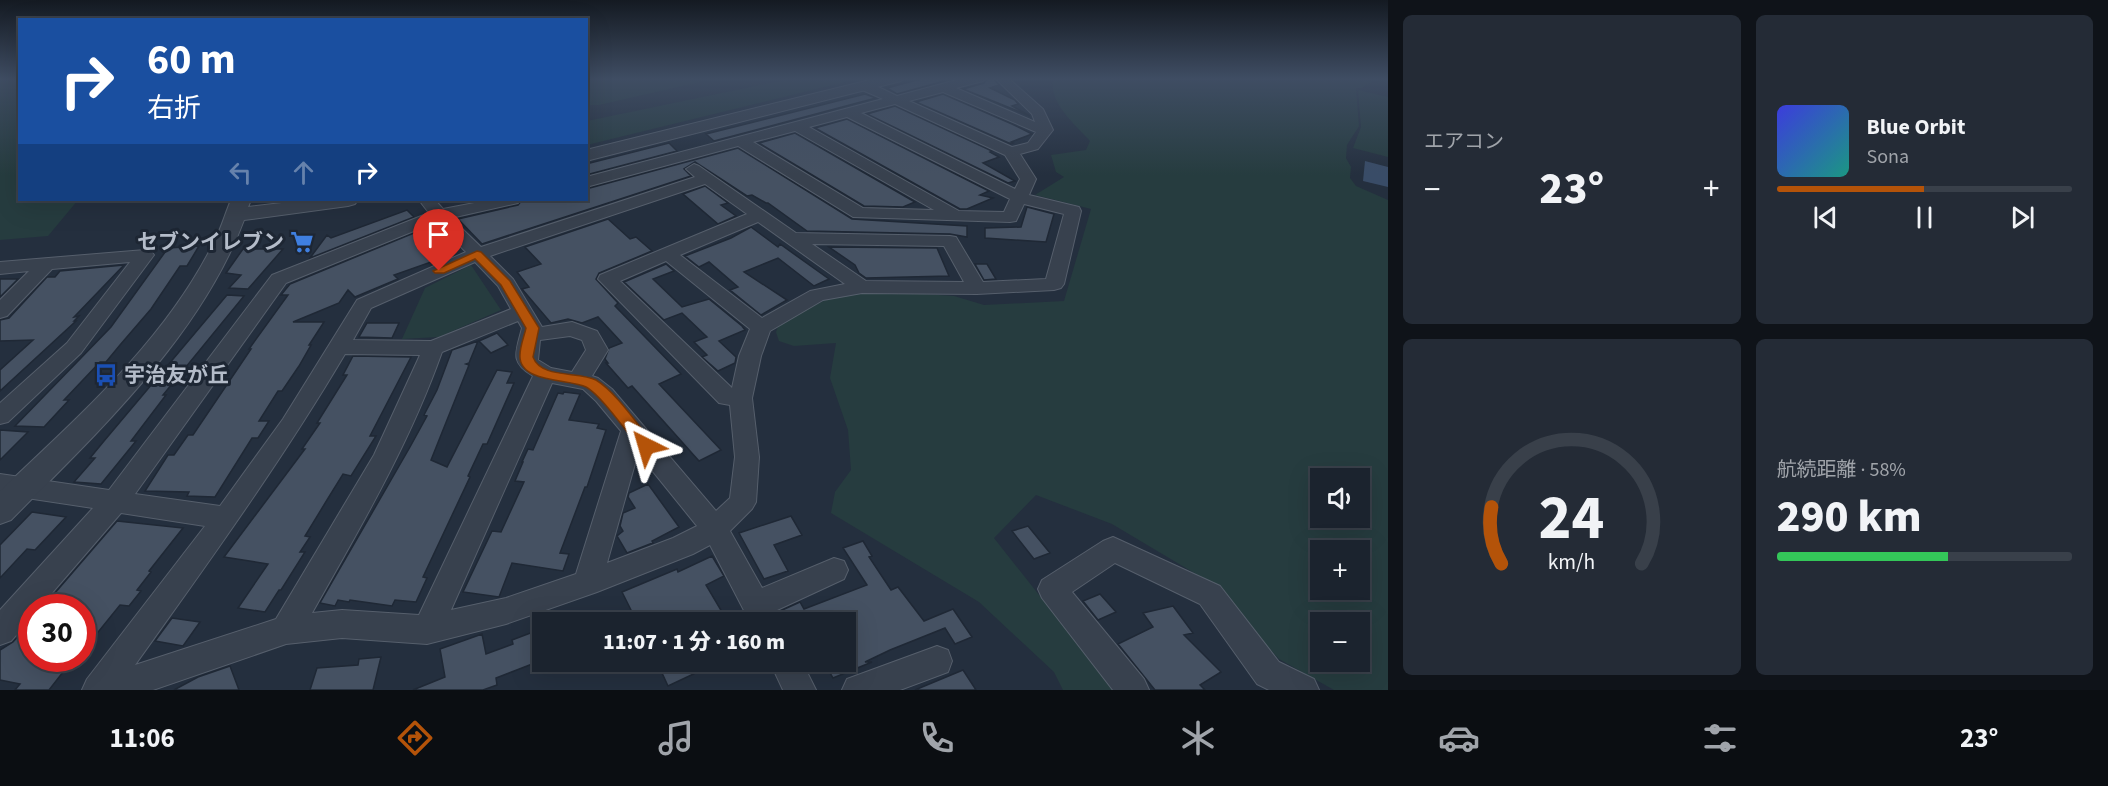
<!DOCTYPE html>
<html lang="ja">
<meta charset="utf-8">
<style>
:root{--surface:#1b232e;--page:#242b36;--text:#f1f3f6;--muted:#a0a4aa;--line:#39404a;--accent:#b45309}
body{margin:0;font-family:"Source Sans 3","Noto Sans JP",sans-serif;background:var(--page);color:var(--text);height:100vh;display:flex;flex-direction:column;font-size:22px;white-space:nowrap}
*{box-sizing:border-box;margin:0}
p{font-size:20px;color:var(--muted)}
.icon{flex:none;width:33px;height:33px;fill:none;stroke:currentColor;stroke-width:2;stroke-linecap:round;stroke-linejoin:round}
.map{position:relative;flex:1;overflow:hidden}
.sheet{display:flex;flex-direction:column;gap:15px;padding:15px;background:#0f1319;width:720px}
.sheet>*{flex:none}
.top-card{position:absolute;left:18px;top:18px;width:570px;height:183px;border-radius:0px;box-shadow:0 6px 24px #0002,0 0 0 2px var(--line);background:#1a4fa0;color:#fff;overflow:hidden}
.fabs{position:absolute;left:1310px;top:468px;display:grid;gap:12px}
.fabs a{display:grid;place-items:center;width:60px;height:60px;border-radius:0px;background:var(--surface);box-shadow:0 6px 24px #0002,0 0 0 2px var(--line);font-size:30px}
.speed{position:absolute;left:18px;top:594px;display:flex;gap:12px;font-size:30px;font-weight:700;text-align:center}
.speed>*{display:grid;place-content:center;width:78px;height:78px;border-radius:50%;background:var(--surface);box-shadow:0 6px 24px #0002,0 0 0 2px var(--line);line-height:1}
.speed .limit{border:9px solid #d22;background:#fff;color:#111}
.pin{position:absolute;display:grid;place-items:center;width:51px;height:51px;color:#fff;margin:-62px -26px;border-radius:50% 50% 50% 0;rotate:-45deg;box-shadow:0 0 6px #0007}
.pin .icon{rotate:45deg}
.me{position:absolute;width:66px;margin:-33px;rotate:320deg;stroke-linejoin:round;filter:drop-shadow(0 0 4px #0008)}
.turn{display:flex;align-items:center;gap:21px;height:126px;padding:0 30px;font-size:27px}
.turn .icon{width:78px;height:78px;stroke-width:2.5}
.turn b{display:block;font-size:42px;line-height:51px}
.lanes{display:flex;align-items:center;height:57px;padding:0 30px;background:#0003;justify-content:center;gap:30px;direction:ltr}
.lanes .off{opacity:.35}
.big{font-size:45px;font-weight:800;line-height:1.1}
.sheet .card{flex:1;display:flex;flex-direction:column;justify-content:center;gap:9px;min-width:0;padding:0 21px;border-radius:9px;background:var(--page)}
.sheet .dial{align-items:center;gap:0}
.dial svg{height:156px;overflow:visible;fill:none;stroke:var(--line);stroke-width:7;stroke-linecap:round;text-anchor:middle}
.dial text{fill:var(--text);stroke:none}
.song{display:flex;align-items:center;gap:18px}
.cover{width:72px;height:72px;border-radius:9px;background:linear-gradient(135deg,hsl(240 70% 55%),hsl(170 70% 35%))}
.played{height:6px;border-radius:3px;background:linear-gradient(90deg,var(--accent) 50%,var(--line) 50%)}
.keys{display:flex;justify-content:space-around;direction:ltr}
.heat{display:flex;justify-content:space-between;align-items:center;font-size:33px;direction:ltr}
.charge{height:9px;border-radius:4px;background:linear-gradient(90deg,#34c759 58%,var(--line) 0)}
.sheet .tiles{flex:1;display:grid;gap:15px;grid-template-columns:repeat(2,1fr)}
.trip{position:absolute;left:532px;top:612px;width:324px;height:60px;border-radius:0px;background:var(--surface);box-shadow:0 6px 24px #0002,0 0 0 2px var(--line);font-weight:800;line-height:60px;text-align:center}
.menu{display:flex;height:96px;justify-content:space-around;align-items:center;background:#0b0e12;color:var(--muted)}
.menu .icon{width:42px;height:42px}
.menu .active{color:var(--accent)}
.menu b{font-size:27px;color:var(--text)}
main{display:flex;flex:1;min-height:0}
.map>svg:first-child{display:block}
.green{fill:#263c3f;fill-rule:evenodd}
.water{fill:#394c67}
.building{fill:#455162;stroke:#1f2835;stroke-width:1.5}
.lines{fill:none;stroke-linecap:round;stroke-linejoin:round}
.minor-casing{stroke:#565f6c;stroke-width:2}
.tertiary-casing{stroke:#565f6c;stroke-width:2}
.minor{fill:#38414e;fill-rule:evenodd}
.tertiary{fill:#38414e;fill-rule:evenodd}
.route{fill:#b45309;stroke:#753606;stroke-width:1.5}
.labels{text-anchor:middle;stroke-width:6;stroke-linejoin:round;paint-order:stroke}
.poi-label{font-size:21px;font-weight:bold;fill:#b4bcc9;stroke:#1d2633;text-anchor:end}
</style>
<main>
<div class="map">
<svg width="1388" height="690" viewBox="0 0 1388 690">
<rect width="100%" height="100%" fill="#242f3e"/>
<!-- green -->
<path class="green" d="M0,78H19L20,200H78L48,236L0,240Z
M587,78H717L599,105H587Z
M794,78H861L587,145V121Z
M1053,78H1388V82L1373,81L1362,88H1356L1359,126L1347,145L1346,158L1351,167L1350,178L1356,186L1388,200V690H1334L1279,659L1206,580L1112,524L1036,495L994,538L1114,690H1063L1054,672L979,602L831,513L835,492L851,470L848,430L830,378L836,343L794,346L779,341L776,332L779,324L831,297L880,291L954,296L984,305L1064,301L1091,209L1035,195L1064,177L1056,172L1051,155L1086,150L1090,141C1074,123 1049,104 1053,78ZM1320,478H1359V518H1320ZM1320,550H1359V590H1320ZM1320,622H1359V662H1320Z
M1358,90L1388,97V157L1353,148L1361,127Z
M471,265L501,310L439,337L402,339L425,288Z"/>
<!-- water -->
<path class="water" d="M1365,161L1388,167V187L1363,181Z"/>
<!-- building -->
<path class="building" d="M924,78H955L897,94L887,88Z
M987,78H993L999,85L990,88L1015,100L1018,104L1012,106L1030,116L963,89L984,83Z
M865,94L876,98L714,141L706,134Z
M943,94L1012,124L1032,134L1011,142L1013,143L1011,144L916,102Z
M895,106L992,151L990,152L999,157L983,163L1015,181L1008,183L867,114Z
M847,119L989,191L980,195L993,198L967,209H960L815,128Z
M795,133L915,202L903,207L864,206L759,143Z
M669,143L677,151L586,175V164Z
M738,148L852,219L967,226V237L950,234L807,231L768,203H766L752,195L747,196L695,162L684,169L691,176L482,244L458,219L518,205L522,200H586V189Z
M705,186L728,203L721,205L736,216L718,224L683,194Z
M1027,207L1054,214L1046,242L985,238V228L1021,227Z
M407,210L414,217L310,258L327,235L331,238Z
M608,219L630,239L636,237L652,251L599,273L596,279L618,303L615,306L681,374L659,384L721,450L699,461L632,386L628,388L606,363H608L605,359L609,348L622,343L598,317L582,323L568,319L551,323L522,289L529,287L517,272L541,264L525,247Z
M751,227L778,247L780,244L829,279L814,286L778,258L744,272L787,300L761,315L730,290L738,287L709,262L699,267L685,256L731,238Z
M426,228L451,255L394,275L398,279L355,297L348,290L339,303L293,322H324L309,345H311L299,366L282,391H278L259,421H269L258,438H252L215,497L187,496L189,492L145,491L168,455H174L188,435H193L251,349H249L288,295H281L290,284Z
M199,246L187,266H180L151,309L120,345L106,362H100L64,400H69L44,427L15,426L111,327L168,248Z
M829,247L937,248L949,276L866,278L859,273L855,265Z
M243,249H283L248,289L229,288L241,275L226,273Z
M666,264L674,271L653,279L682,307L709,299L742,326L745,330L719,341L736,357L735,363L718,371L702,357L707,355L694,342L707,337L682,313L664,320L624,282Z
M975,264H987L996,279L984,280Z
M124,265L74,317L79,316L74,321H76L0,391V370L33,340L0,341V320L9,318L47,277H55L60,271Z
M0,279H18L0,297Z
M227,295L244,296L163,395H166L131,441H136L101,484L74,482L95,458H90L104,441Z
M367,323H399L392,338L359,337Z
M497,333L508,345L491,353L479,341Z
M478,341L469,363L466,364L469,365L431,460L447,467L497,370L512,372L507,383H514L487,444H483L468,476L470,477L423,577L427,578L416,602L395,600L392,606L350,600L349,602L338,600L335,606L320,603L410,447L427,416L424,415L437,390L452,350Z
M353,356L411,357L370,436H376L351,476L343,474L327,500L305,536L310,537L300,552H305L281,590H279L265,612L238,608L268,564L224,557L305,449H302L320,423H317L347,375H343Z
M564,392L580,394L569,420L599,424L597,428L606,430L587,487H585L560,553L569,554L563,571L512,563L499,597L463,592L492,531L501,532L524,482L515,481L523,462H522L528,449L533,450L558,393L563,394Z
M0,430L28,432L0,460Z
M648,484L679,527L652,541L653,543L650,544L627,553L617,536L623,531L620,526L623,513L635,508L628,497L629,493Z
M32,512L66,517L35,550L27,549L0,578V545Z
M791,516L802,535L774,545L788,571L764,579L739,533Z
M117,521L183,528L149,571L151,572L137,590L141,591L129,606L120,605L82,652V608H42Z
M1028,526L1050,553L1034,559L1012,531Z
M863,541L872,556L869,557L891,590L898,587L924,621L953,609L972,637L955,644L945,628L890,650L865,662H872L833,678L824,662H846V622H782L780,611L800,602L804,609L867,585L843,548Z
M712,556L724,576L706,585L728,622H637L622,592L677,569L678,572Z
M1100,594L1116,612L1098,620L1083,601Z
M1173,606L1193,633L1184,635L1221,672L1200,685L1205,690H1155L1118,644L1153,627L1143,613Z
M172,618L200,622L183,646L155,641Z
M32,621V658H74L49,690H15L20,684L0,680V650L13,642Z
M533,632L540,661L496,678L497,685L483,690H413L445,677L440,649L482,634L486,654L513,644L512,640Z
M381,657L373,690H310L317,668L358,665L359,659Z
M657,662H719L668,686Z
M230,666L239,690H174L198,677Z
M963,670L976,690H915Z"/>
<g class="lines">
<!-- minor casing -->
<g class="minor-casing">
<path id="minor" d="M964,78H985L983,81L956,88L1035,122L1032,114L995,78H1008L1043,109L1053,130L1038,149L1020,154L1036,179L1029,195L1079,207L1081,211L1064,284L1061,288L1054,290L977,294L862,293L823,300L770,331L761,356L752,398L759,457L756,502L752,509L730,531L762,588L834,558L844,561L848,570L844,579L775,611L780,622H750L710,545L693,554L597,592L506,624L427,644L342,638L286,644L153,690H82L87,679L205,526L121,513L39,608H32V617L11,641L0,645V610L93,508L0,494V474L109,490L272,275L429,213L419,200H435L443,209L490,200H520L518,203L451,218L481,247L695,177L686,169L694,164L699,166L796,233L950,236L956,237L983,282L1046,279L1064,214L1024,204L1016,221L1010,222L853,217L738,146L586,187V177L883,99L860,89L859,86L860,83H870L897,96ZM943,92L1036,132L1028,143L1012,147L909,101ZM895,104L1005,155L1020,179L1015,189L861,113ZM847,117L1010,199L1004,212L959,211L809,127ZM795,131L934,210L863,208L753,142ZM705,184L747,214L600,275L598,279L719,403L730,405L735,457L730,498L716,511L612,389L598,378L592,376L608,350L597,331L572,322L542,327L513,279L490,256ZM436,222L466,252L357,300L283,419L220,506L135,494L286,283ZM758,222L845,284L810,291L762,318L680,255ZM812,244L944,246L964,282L866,281ZM666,261L750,329L739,356L732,388L620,281ZM475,262L498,286L511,309L431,341L353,340L371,308ZM518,321L522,328C516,352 509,362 533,376L419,615L342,610L312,613C360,528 409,445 442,352ZM570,336L582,340L586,350L572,372L551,368L538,360L540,340ZM345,354L420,355L374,455L276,619L135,665C208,563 281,462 345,354ZM552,383L583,389L596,401L621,431L576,574L506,598L451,610ZM638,453L697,526L673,538L607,563Z
M145,250L151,251L154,255L81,353L8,422L0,424V403L67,343L130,262L52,269L7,316L0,318V300L29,271L0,274V262Z
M1113,537L1220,586L1279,662L1314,679L1319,690H1269L1257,684L1200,604L1115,563L1072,592L1144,679L1149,690H1113L1042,598L1038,589L1042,580L1103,541Z
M937,646L948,650L952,661L948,672L900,690H842L847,679Z
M770,662H802L816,690H783Z"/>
</g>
<!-- tertiary casing -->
<g class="tertiary-casing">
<path id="tertiary" d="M878,78H904L901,81L586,161V150Z
M231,200H251L248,207L307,200H358L355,204L348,206L244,220C201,336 96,434 11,520L0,524V491C78,417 166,340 214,242C221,229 225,214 231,200Z"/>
</g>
<!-- minor -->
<use href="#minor" class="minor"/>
<!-- tertiary -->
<use href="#tertiary" class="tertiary"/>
</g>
<!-- sky -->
<linearGradient id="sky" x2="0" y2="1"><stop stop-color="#141a22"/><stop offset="0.45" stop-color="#3f4d63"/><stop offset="1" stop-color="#3f4d63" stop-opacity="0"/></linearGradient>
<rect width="1388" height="175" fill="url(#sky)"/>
<!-- route -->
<path class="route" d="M477,251L481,252L510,281L539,328L533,357C541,379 579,371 596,380C616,392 637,424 652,442L654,446L652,450H641C629,435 601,395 586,387C570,379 518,383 520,355C520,346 524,337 526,328L501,285L475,259L444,273H435L433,271Z"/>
<!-- icons -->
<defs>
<g id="supermarket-bare" transform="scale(1.8)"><path d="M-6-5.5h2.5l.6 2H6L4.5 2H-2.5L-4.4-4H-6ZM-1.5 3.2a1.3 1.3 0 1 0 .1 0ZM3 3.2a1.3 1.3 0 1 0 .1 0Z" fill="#3f7fe0" stroke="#1d2633" stroke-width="2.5" paint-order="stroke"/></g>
<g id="bus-bare" transform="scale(1.8)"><path d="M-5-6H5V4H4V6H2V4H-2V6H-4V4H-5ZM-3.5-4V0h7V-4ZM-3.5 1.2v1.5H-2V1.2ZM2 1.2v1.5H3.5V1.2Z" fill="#1a4fb4" stroke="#1d2633" stroke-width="2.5" paint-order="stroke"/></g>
</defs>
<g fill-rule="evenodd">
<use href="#supermarket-bare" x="302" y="242"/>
<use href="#bus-bare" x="106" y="375"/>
</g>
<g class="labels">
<!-- poi labels -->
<g class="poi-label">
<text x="284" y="249">セブンイレブン</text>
<text x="124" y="382" text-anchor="start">宇治友が丘</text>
</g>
</g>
</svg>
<div class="fabs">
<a><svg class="icon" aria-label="sound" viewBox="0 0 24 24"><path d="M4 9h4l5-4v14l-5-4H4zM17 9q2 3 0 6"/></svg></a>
<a>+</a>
<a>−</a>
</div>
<div class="speed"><div class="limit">30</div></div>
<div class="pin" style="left:439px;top:271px;background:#d93025"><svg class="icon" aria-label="arrive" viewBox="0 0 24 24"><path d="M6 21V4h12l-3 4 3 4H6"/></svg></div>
<svg class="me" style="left:646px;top:446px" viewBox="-20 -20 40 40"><path d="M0-17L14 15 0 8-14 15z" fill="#b45309" stroke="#fff" stroke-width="4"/></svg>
<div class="trip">11:07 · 1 分 · 160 m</div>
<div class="top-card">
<div class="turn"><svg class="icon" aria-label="right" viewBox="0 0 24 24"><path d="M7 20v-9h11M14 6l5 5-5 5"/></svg><div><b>60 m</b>右折</div></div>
<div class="lanes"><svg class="icon off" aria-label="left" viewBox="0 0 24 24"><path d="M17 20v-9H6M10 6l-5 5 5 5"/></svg><svg class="icon off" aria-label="ahead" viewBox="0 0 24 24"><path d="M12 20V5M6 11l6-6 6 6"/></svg><svg class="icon" aria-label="right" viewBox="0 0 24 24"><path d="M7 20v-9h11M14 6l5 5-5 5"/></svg></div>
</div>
</div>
<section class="sheet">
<div class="tiles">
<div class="card"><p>エアコン</p>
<div class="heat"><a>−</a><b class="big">23°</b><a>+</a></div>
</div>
<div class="card">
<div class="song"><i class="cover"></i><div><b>Blue Orbit</b><p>Sona</p></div></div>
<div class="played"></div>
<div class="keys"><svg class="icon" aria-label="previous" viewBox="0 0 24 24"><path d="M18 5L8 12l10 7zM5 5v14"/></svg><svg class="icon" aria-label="pause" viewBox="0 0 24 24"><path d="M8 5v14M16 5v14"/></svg><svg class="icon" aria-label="next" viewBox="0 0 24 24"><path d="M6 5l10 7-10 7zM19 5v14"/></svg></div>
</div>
<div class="card dial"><svg viewBox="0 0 100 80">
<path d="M14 69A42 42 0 1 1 86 69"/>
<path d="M14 69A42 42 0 0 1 9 40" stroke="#b45309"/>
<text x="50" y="56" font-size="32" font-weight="700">24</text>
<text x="50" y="72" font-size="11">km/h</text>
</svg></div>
<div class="card"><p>航続距離 · 58%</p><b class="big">290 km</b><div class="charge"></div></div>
</div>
</section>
</main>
<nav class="menu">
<b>11:06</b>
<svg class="icon active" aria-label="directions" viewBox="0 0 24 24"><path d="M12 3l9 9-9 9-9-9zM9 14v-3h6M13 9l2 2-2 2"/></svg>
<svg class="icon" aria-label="music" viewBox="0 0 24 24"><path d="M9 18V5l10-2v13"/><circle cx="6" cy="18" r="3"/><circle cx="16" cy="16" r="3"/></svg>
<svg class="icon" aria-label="phone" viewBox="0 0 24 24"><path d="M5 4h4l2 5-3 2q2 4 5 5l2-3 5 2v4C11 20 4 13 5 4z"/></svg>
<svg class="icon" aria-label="climate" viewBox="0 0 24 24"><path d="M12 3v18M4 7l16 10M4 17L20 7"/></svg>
<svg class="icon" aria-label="car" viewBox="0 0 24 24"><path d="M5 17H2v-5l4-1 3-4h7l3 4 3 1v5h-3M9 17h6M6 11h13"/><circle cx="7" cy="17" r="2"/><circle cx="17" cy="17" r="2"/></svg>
<svg class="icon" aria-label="filters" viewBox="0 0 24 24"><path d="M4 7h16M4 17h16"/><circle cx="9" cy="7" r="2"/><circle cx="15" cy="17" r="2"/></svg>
<b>23°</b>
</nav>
